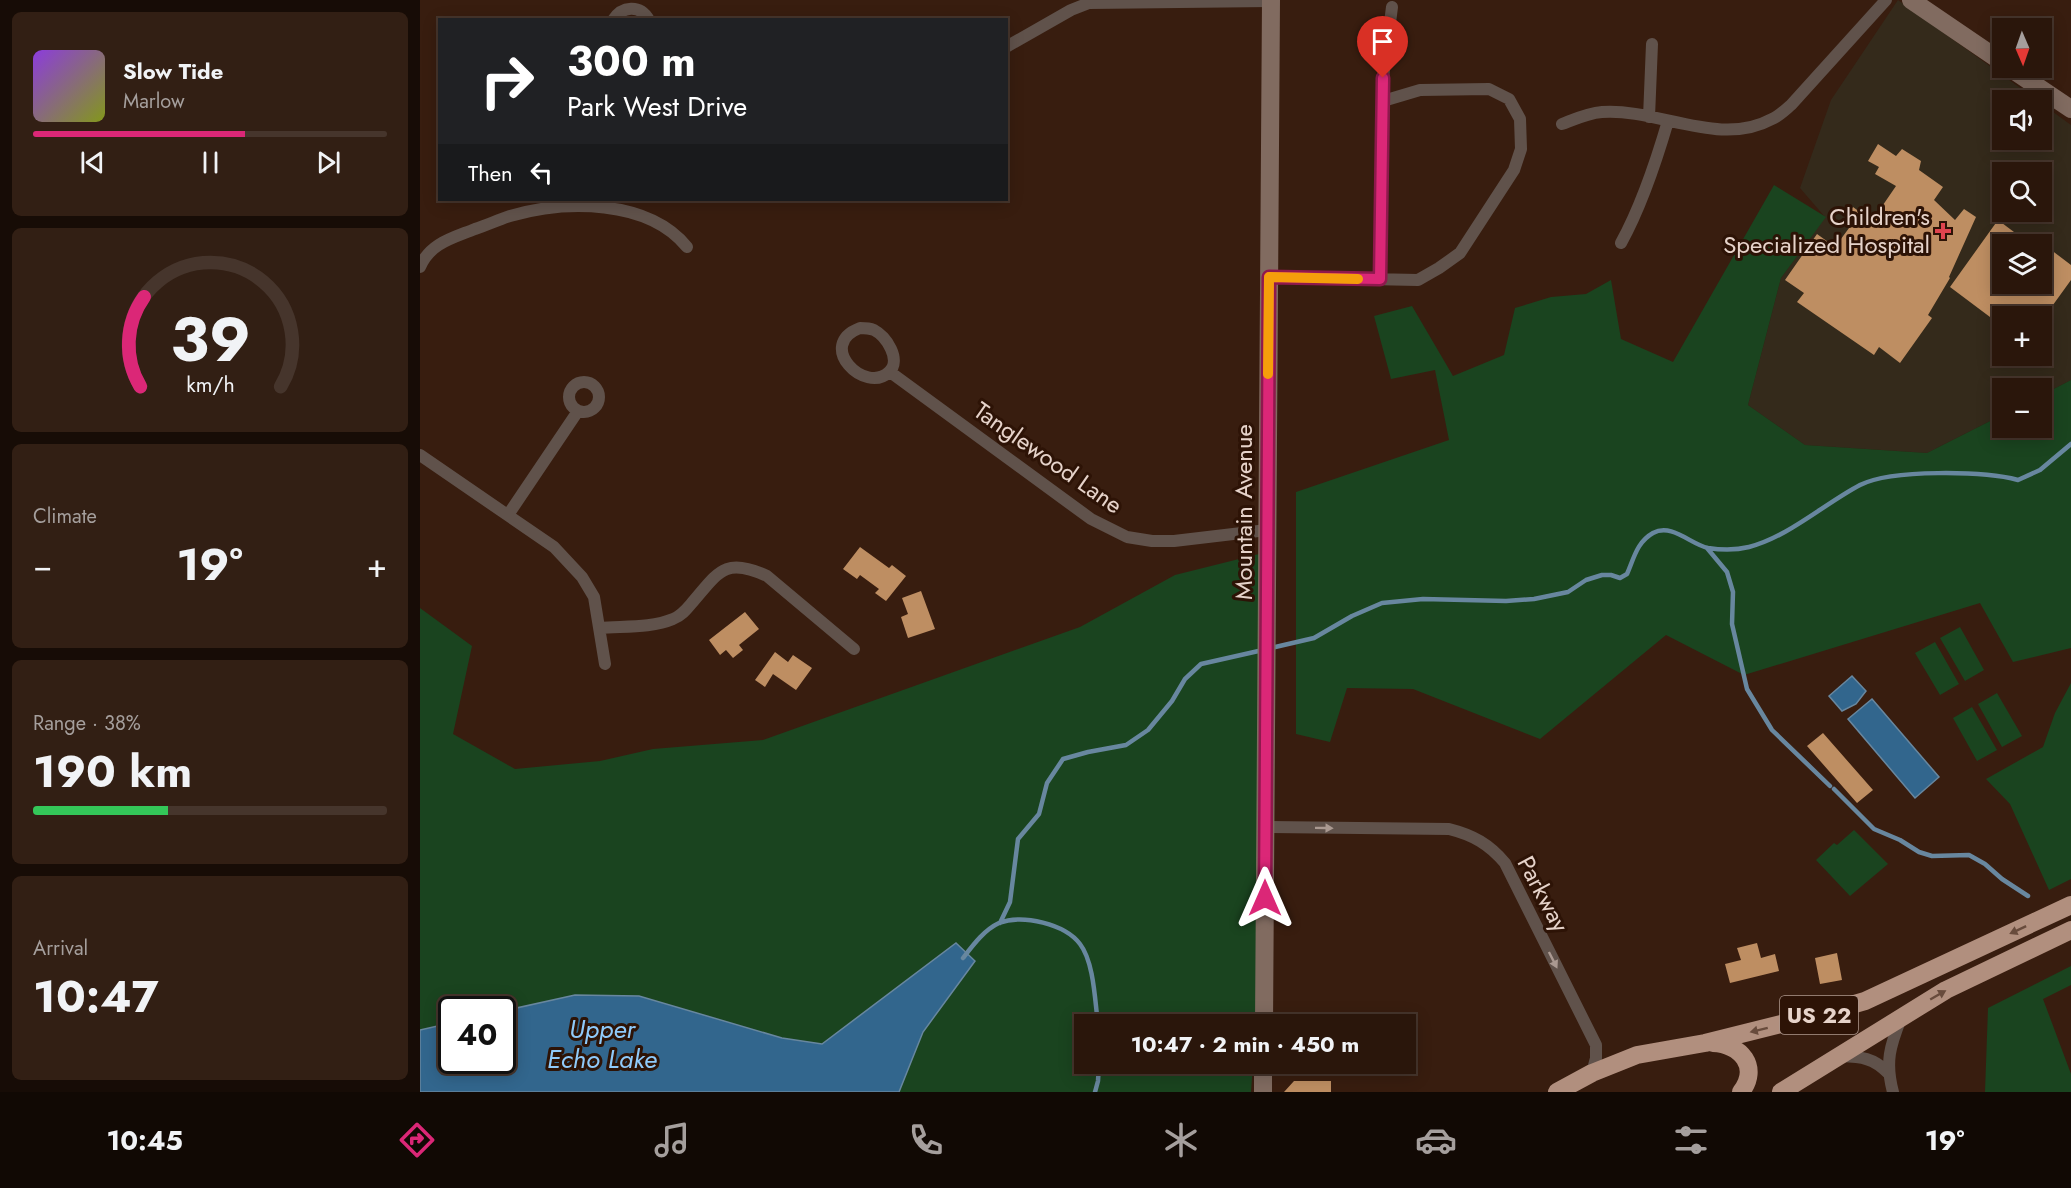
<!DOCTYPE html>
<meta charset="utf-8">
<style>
:root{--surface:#2a160b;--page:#321f14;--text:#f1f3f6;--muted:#a59f9d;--line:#46352c;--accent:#db2777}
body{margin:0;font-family:Jost,sans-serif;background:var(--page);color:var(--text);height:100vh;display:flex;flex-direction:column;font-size:22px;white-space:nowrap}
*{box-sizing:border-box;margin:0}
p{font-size:20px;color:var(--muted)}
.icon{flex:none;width:33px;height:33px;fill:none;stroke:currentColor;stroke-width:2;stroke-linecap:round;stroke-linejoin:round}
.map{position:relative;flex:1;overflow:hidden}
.sheet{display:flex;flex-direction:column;gap:12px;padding:12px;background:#170c06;width:420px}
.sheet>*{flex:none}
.guide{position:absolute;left:18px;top:18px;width:570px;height:183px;border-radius:0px;box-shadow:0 3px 15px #0003,0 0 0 2px var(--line);background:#202124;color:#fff;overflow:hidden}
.needle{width:39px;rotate:178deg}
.fabs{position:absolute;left:1572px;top:18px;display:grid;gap:12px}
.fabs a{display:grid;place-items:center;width:60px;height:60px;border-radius:0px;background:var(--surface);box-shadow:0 3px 15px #0003,0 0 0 2px var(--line);font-size:30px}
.speed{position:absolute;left:18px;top:996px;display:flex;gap:12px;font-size:30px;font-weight:700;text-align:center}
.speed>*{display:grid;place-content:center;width:78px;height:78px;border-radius:50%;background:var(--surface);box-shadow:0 3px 15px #0003,0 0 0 2px var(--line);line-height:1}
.speed .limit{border:3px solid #111;border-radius:9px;background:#fff;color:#111}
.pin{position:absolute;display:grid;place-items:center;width:51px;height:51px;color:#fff;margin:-62px -26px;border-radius:50% 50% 50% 0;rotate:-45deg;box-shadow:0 0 6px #0007}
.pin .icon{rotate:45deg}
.me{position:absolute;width:66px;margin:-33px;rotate:0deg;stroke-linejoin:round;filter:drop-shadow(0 0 4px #0008)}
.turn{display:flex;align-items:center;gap:21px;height:126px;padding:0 30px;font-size:27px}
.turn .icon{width:78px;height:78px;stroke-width:2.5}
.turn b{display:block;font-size:42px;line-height:51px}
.then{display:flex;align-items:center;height:57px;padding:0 30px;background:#0003;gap:12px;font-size:22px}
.big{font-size:45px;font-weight:700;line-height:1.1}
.sheet .card{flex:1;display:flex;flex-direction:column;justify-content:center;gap:9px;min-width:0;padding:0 21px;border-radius:9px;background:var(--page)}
.sheet .dial{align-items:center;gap:0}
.dial svg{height:156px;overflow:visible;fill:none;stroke:var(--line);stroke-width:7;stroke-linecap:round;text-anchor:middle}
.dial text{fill:var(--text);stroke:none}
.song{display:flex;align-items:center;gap:18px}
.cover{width:72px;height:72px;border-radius:9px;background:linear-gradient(135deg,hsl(270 70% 55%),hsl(70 70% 35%))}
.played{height:6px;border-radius:3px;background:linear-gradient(90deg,var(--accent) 60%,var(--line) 60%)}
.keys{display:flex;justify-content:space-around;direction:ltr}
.heat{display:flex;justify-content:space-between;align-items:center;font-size:33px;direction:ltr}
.charge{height:9px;border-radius:4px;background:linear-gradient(90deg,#34c759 38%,var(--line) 0)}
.trip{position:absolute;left:654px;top:1014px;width:342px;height:60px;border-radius:0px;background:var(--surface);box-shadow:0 3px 15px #0003,0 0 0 2px var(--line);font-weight:700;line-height:60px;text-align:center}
.dock{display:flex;height:96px;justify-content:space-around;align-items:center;background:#110904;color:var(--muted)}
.dock .icon{width:42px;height:42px}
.dock .selected{color:var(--accent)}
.dock b{font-size:27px;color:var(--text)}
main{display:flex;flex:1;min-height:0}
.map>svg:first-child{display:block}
.industrial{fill:#342a1b;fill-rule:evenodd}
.green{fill:#1a441f;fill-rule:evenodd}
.water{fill:#32668d;stroke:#68879f;stroke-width:1.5}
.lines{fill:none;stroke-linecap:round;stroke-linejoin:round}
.stream{stroke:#68879f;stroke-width:4.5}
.building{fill:#be8e62}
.street{stroke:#60524b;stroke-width:12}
.secondary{stroke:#816b60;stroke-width:18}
.highway{stroke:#b18f7e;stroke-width:18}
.oneway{fill:#aa9991}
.oneway2{fill:#684b3c}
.route-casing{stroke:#8e194d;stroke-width:15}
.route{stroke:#db2777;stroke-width:10}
.slow{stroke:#f59e0b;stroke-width:10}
.health-dot{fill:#e0444e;stroke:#2d1306;stroke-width:2}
.labels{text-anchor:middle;stroke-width:6;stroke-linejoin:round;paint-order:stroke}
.shield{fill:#2d1306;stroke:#ae998f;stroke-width:1.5}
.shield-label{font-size:22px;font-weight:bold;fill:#e6d3ca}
.poi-label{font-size:24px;fill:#e6d3ca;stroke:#2d1306;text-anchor:end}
.street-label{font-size:24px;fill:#e6d3ca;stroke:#2d1306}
.water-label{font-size:26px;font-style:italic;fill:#8fcafa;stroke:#2d1306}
</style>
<main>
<section class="sheet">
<div class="card">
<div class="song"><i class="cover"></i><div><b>Slow Tide</b><p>Marlow</p></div></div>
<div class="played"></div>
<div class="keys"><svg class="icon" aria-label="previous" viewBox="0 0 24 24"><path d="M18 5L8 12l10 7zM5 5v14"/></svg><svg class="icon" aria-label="pause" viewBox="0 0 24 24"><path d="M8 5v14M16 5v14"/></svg><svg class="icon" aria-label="next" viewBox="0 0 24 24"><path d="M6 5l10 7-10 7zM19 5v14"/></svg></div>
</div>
<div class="card dial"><svg viewBox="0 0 100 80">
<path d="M14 69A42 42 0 1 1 86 69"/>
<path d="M14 69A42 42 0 0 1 16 23" stroke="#db2777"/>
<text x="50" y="56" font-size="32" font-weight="700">39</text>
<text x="50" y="72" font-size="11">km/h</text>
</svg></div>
<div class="card"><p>Climate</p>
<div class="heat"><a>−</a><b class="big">19°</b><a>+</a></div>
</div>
<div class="card"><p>Range · 38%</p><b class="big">190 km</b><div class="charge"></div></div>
<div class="card"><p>Arrival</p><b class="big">10:47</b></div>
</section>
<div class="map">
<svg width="1651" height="1092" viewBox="0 0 1651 1092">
<rect width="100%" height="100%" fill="#381d0f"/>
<!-- industrial -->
<path class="industrial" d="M1478,0L1617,100H1582V140H1622V104L1651,125V380L1622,395V388H1582V415L1507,453L1385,445L1328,405L1361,278L1405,217L1380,188L1411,100ZM1582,172H1622V212H1582ZM1582,244H1622V284H1582ZM1582,316H1622V356H1582Z"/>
<!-- green -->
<path class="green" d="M1354,185L1406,217L1361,278L1328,405L1385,445L1507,453L1582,415V428H1622V395L1651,380V648L1593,662L1560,603L1324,675L1246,635L1120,739L993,689L927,688L910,742L876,734V492L1029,440L1015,370L971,379L954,316L992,306L1033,376L1084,355L1095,308L1131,297L1166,294L1191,280L1201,339L1253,362Z
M847,552L845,827L835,1024H664V1064H833L831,1092H0V608L52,646L33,734L95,769L180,761L233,749L343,740L660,627L755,575ZM32,1010H82V1060H32Z
M1540,627L1564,670L1545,681L1520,638Z
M1515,642L1539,684L1520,695L1495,653Z
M1651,683V879L1629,890L1590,804L1566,779L1623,747L1635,713Z
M1577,693L1602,736L1582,747L1558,704Z
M1552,707L1577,750L1557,761L1533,718Z
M1434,830L1468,864L1430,896L1396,860L1414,843L1417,845Z
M1651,966V985L1623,999L1651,1074V1092H1565L1568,1008Z"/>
<!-- water -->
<path class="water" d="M1432,676L1446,691L1436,704L1422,711L1409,696Z
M1452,699L1519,777L1495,798L1428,719Z
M536,943L555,961L503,1032L479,1092H0V1030L31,1023L32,1060H82L83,1011L155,995L219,996L362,1038L402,1044Z"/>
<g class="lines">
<!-- stream -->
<path class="stream" d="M1287,548L1307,572L1313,592L1312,624L1327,689L1352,730L1410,786
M851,648L894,638L932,616L962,603L1003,599L1086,601L1114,599L1148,592L1166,580L1182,575H1191L1200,578L1207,574C1214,558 1217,542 1233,533C1252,523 1270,544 1288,548C1301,550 1317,550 1329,547C1368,537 1404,504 1440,485C1472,469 1564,471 1598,480L1620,470L1651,444
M1414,789L1454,829L1480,840L1499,852L1512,856L1549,855L1565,864L1582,879L1608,896
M580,923L590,902L598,839L619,814L627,783L643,759L668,752L706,745L728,730L752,701L765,679L781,664L843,650
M543,958C553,945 564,930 579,923C603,914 645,924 660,944C674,962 675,1002 678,1024
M675,1092L678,1081L679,1064"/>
</g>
<!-- building -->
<path class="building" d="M1458,144L1476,156L1482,149L1501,161L1499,170L1523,187L1514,200L1535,220L1544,209L1556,217L1529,277L1530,278L1508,315L1512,318L1480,363L1459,347L1454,355L1377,302L1384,293L1365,280L1397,234L1415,247L1432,224L1424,219L1433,207L1452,221L1476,186L1455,174L1459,167L1448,161Z
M1578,220L1610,244H1582V284H1622V243L1651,265V280L1625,316H1582V326L1530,287Z
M440,547L469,568L472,565L486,576L466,601L455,593L459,589L440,575L437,579L423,569Z
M501,591L515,629L488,638L481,617L488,614L482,598Z
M325,612L339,629L319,645L323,650L313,658L306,650L300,655L289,640Z
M355,652L368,662L373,655L392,668L376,690L353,674L345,687L335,680Z
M1403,733L1453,790L1437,803L1387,746Z
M1337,943L1341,958L1355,954L1359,971L1310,983L1305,964L1321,960L1317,948Z
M1417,953L1422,980L1400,984L1395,958Z
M874,1081H911V1092H864Z"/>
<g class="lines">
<!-- street -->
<path class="street" d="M193,20C202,6 220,4 229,20
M586,47L651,10L669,3L851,1
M1229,117L1232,44
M1142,124C1155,119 1168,113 1182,112C1238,108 1299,148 1352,119C1359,116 1365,110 1371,105L1466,0
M1201,243C1222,205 1236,162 1248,121
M0,267C10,243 33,238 55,229C67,225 78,220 90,216C145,200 228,199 267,247
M849,277L998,280L1019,268L1040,253L1094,170L1101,149L1100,119L1089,99L1069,89L1000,90L963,101
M960,279L963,78L972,7
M440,328C445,328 449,328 454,330C466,336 482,360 469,372C445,395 395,345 440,328Z
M470,372L671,519L707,537L732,541H754L847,530
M149 397a15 15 0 1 1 30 0a15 15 0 1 1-30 0Z
M0,455L134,547L162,577L174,597L185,664
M88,515L158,411
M180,628C203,626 232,628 253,619C261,616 266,610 271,604C298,573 304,556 347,576L434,649
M845,827L1029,829C1053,835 1069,844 1085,863L1176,1045V1058L1172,1073
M1419,1056C1440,1057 1453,1057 1468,1073
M1473,1092C1465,1062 1470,1046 1481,1018"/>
<!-- secondary -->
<path class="secondary" d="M1491,0L1582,62
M1590,68L1651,109
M844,1024L851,0
M843,1092V1064"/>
<!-- highway -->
<path class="highway" d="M1293,1043C1321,1044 1340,1067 1321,1092
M1137,1092L1172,1073L1217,1055L1285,1043L1397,1015L1445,1001L1651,905
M1361,1092L1526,990L1651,930"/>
</g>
<!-- one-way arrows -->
<defs><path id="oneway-solid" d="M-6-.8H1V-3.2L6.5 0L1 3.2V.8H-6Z" transform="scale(1.5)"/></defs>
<g class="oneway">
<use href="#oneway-solid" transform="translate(904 828) rotate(1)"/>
<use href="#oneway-solid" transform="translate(1133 960) rotate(63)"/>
</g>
<g class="oneway2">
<use href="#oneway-solid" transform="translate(1598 930) rotate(155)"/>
<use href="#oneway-solid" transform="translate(1518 995) rotate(-30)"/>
<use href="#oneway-solid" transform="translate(1339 1030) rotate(166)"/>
</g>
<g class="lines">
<!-- route casing -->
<g class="route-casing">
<path id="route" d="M845,898L849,277L960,279L963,78"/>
</g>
<!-- route -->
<use href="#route" class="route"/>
<!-- slow -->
<path class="slow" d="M848,374L849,277L938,279"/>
</g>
<!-- markers -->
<path class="health-dot" d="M1520 222h6v6h6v6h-6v6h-6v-6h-6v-6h6z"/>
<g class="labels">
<!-- shield labels -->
<rect class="shield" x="1360" y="996" width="78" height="38" rx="4.5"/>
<g class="shield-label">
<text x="1399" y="1023">US 22</text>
</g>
<!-- poi labels -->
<g class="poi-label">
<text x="1510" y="225">Children's<tspan x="1510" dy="28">Specialized Hospital</tspan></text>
</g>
<!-- street labels -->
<g class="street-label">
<text transform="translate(628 458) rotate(35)" y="8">Tanglewood Lane</text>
<text transform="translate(824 512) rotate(-90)" y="8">Mountain Avenue</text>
<text transform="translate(1123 894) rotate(62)" y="8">Parkway</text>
</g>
<!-- water labels -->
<g class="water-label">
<text x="182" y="1038">Upper<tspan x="182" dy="30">Echo Lake</tspan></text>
</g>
</g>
</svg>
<div class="fabs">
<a><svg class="needle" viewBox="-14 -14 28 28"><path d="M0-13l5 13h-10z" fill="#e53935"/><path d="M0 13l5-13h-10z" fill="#a59f9d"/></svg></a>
<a><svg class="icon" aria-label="sound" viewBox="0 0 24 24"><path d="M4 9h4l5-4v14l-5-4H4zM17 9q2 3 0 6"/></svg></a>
<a><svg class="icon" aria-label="search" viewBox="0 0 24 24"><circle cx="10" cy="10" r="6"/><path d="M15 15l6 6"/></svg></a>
<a><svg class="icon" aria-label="layers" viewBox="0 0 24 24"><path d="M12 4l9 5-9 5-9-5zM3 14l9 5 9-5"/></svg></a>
<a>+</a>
<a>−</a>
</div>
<div class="speed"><div class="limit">40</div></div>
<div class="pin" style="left:963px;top:78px;background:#d93025"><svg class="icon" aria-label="arrive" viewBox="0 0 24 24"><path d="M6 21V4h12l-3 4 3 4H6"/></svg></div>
<svg class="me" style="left:845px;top:898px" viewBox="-20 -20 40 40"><path d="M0-17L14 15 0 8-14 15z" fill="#db2777" stroke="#fff" stroke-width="4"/></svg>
<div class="trip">10:47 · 2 min · 450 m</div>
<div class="guide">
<div class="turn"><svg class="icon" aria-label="right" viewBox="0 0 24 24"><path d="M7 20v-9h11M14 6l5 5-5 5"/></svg><div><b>300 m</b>Park West Drive</div></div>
<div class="then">Then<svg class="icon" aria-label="left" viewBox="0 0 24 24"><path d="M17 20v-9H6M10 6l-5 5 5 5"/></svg></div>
</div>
</div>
</main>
<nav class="dock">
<b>10:45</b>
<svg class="icon selected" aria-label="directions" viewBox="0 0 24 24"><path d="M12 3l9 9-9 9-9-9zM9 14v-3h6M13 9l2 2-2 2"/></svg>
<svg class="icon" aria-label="music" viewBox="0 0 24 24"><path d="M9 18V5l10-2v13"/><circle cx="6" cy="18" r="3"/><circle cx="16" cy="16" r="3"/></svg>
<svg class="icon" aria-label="phone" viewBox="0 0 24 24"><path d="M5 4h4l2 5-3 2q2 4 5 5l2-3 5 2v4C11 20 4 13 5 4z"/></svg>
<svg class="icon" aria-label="climate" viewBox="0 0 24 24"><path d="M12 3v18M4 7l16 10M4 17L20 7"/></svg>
<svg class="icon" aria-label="car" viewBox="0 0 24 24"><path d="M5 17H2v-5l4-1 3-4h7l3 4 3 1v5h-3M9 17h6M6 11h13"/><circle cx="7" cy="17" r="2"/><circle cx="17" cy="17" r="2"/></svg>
<svg class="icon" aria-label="filters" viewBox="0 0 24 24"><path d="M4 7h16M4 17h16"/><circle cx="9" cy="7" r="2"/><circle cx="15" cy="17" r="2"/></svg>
<b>19°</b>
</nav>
